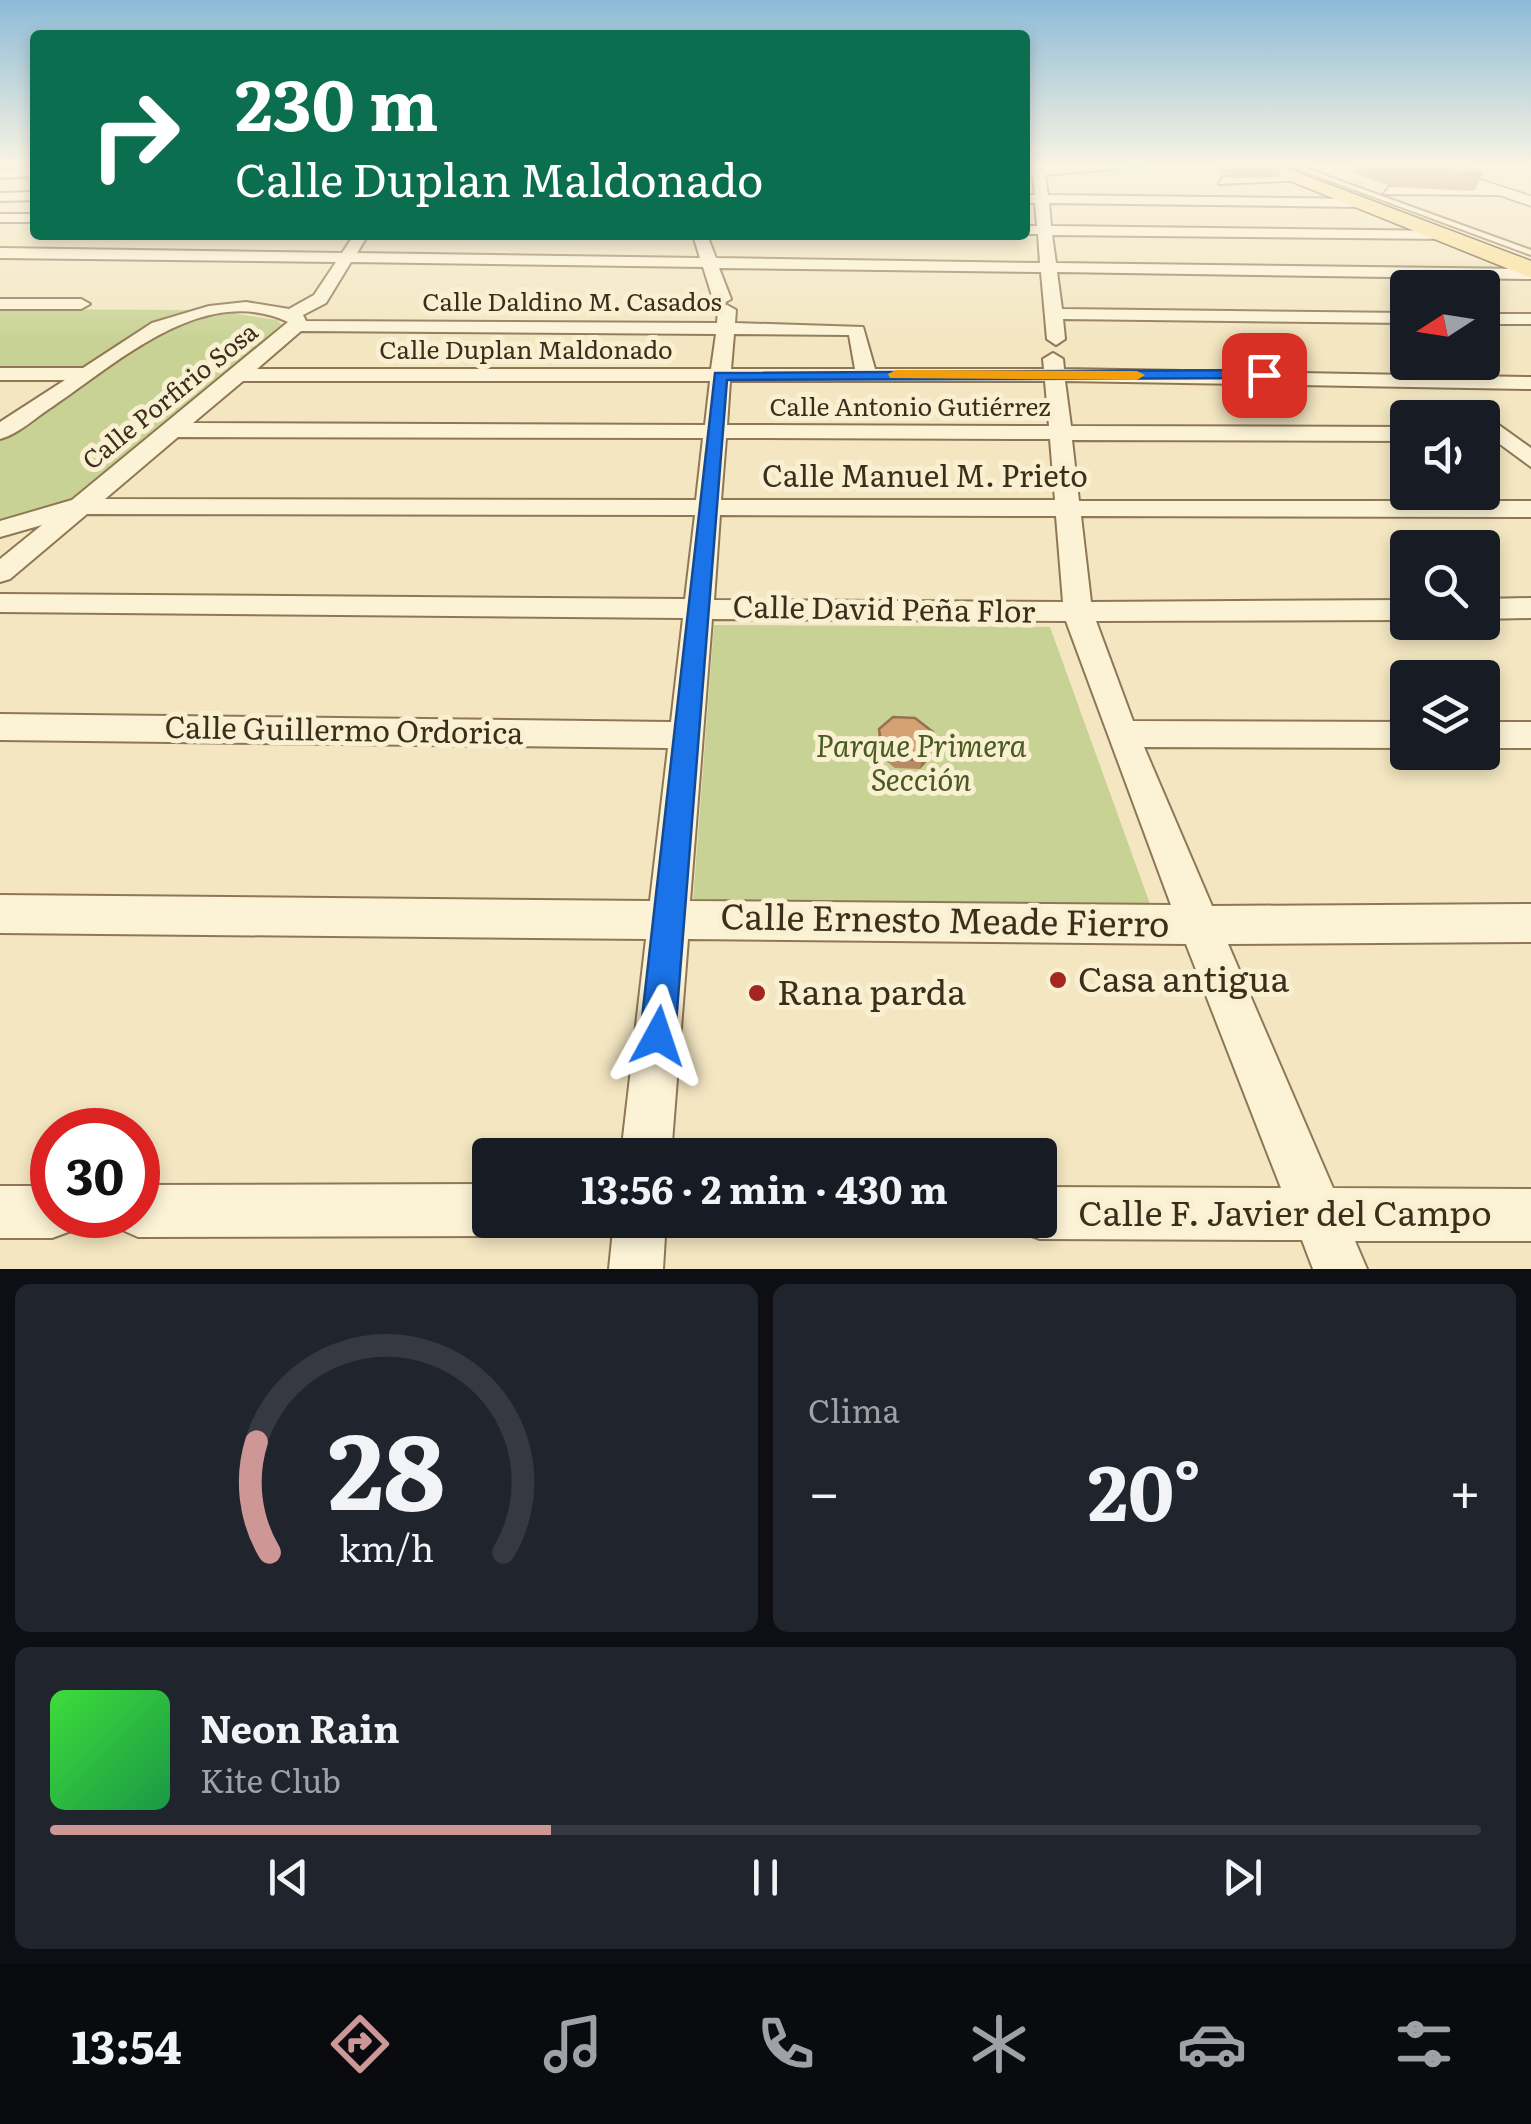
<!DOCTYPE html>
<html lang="es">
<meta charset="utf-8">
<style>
:root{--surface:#171b24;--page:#20242c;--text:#f1f3f6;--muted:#9ea1a6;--line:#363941;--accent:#ce9796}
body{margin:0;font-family:Literata,serif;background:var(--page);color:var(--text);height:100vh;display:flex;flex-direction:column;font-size:38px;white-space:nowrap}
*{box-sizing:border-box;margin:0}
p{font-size:32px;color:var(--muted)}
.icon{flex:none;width:55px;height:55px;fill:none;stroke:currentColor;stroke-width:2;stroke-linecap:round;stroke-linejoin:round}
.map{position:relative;height:1269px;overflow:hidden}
.side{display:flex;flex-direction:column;gap:15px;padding:15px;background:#0d0f14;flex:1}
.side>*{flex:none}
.banner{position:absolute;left:30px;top:30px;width:1000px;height:210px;border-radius:10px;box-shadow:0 5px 15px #0003;background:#0b6e4f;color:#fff;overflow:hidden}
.needle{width:65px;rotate:258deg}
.tools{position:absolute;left:1390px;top:270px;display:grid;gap:20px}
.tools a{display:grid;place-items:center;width:110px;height:110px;border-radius:10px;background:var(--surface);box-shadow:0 5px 15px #0003;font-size:50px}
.speed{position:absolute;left:30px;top:1108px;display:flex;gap:20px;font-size:50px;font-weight:700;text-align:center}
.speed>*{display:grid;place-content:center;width:130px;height:130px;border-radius:50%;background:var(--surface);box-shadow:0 5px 15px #0003;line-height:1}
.speed .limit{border:15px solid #d22;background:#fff;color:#111}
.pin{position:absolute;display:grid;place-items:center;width:85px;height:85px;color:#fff;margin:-42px;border-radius:20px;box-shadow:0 5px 15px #0006}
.me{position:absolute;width:110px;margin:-55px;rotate:5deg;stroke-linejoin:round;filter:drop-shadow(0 0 8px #0008)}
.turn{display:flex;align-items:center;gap:35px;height:210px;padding:0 40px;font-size:45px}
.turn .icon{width:130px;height:130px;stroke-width:2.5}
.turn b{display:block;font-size:70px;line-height:85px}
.big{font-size:75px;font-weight:700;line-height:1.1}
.side .tile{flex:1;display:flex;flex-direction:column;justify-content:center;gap:15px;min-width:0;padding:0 35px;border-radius:15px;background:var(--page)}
.side .dial{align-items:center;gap:0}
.dial svg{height:260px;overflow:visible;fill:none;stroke:var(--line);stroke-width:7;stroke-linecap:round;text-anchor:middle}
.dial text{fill:var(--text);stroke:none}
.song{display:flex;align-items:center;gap:30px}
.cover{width:120px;height:120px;border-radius:15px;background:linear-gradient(135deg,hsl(120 70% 55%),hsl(140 70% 35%))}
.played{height:10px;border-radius:5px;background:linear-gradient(90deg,var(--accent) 35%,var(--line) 35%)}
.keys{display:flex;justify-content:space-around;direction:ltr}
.heat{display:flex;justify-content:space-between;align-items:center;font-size:55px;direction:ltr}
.side .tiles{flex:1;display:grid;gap:15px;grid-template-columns:1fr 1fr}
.tile:last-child{grid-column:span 2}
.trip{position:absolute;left:472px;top:1138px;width:585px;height:100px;border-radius:10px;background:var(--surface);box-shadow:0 5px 15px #0003;font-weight:700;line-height:100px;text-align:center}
.tabs{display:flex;height:160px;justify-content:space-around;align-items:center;background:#090b0e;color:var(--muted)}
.tabs .icon{width:70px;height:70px}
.tabs .current{color:var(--accent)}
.tabs b{font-size:45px;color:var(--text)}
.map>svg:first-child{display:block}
.green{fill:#c8d294}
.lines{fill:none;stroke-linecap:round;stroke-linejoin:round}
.service-casing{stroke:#8f7756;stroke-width:4}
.minor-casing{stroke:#8f7756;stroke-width:4}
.tertiary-casing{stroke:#8f7756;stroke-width:3}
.primary-casing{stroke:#5c442b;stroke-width:3}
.service{fill:#fcf3d6;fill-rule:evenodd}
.minor{fill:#fcf3d6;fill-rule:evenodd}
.tertiary{fill:#fcf3d6;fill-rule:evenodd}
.primary{fill:#fadf95;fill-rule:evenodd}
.wall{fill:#b78a63}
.shaded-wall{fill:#957150}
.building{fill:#d5a173;stroke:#957150;stroke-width:2.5}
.route{fill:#1a73e8;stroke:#114b97;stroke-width:2.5}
.slow{fill:#f59e0b}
.poi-dot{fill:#a42620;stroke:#f9f0d2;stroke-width:4}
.labels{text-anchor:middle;stroke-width:10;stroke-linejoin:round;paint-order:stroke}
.far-street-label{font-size:25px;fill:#3d2e1c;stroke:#f9f0d2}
.street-label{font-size:30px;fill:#3d2e1c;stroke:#f9f0d2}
.park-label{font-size:30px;font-style:italic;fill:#4a5b21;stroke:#f9f0d2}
.near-street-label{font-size:35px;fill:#3d2e1c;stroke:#f9f0d2}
.near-poi-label{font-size:35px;fill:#3d2e1c;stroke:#f9f0d2;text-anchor:start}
</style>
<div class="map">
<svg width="1531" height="1269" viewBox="0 0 1531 1269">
<rect width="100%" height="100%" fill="#f3e6c1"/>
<!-- green -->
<path class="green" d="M0,309L190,310L196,311L83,373L0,372Z
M230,313L277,320L283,326L281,335L72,498L0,525V440L166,327Z
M714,625L1050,627L1150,904L693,900Z"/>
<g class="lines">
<!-- service casing -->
<g class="service-casing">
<path id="service" d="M1290,166H1299L1531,250V255Z"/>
</g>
<!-- minor casing -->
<g class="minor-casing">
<path id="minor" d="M1032,166H1142L1045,175L1048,195L1360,199L1367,203L1360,207L1049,203L1051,226L1447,231L1454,235L1447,239L1052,235L1056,263L1531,269V279L1057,272L1062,309L1408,313V323L1063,319L1065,339L1056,345L1047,339L1041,272L719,268L731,299L722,304L713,299L703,267L351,262L326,303L303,315L306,321L717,323L718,310L727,305L736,310L735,323L863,327L875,369H1044L1043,359L1053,353L1063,359L1064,369L1531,377V389L1065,381L1071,426L1408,427V441L1072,440L1079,501H1531V517L1081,516L1091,602L1408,600V620L1096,621L1133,721L1408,722V748L1144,747L1212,906L1531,904V942L1228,944L1333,1188L1531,1189V1241H1355L1367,1269H1313L1302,1240L1040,1239L1021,1232L1017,1220H1040V1187L1281,1188L1186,944L688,939L671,1155H621L646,939L0,933V895L650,901L668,748L0,740V714L671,722L683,618L0,612V594L685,599L695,515L87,514L10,579L0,582V559L42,525L0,537V521L72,500L288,322C204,282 117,363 52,407C36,417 19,434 0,439V422L65,380H0V368H83L152,323L209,306L246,302L289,309L314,295L336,262L0,258V248L342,253L354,235H368L357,253L700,258L693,235H707L716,258L1040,263L1038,234H1025V226H1037L1035,203H1025V195H1035L1033,175L1025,176V168ZM301,331L716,334L711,369H257ZM734,334L849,335L855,369H731ZM243,381H710L705,425L193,423ZM730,381H1045L1049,426L727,425ZM178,437L703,438L696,500L105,499ZM726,438L1050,439L1055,500H721ZM720,515L1056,516L1063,602L714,600ZM712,619L1066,621L1171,905L690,901Z
M35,168V176L0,178V170Z
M1223,177L1299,176L1305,180L1219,184Z
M1389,187H1501L1507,191L1501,195L1384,194Z
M35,192V200L0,201V193Z
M0,214H35V222H0Z
M0,299H81L90,304L81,309H0Z
M1482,314H1531V324H1482Z
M1482,413L1531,448V467L1482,431V418H1473Z
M1531,598V618L1482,619V599Z
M1482,722H1531V748H1482Z
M490,1184V1220H512L508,1228L490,1236L138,1237L120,1229L114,1215H138V1185Z
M0,1186H52V1215H77L71,1231L52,1238H0Z
M614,1220H666L663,1269H609Z"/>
</g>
<!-- tertiary casing -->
<g class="tertiary-casing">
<path id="tertiary" d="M1414,166H1437L1531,196V206Z"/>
</g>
<!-- primary casing -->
<g class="primary-casing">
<path id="primary" d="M1253,166H1280L1531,261V278Z"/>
</g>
<!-- service -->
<use href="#service" class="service"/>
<!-- minor -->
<use href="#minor" class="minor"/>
<!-- tertiary -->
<use href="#tertiary" class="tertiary"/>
<!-- primary -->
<use href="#primary" class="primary"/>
</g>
<!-- wall -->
<path class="wall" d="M1213,166H1283L1278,177L1235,178Z
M1356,166H1466L1483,174L1474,191L1395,187L1353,173Z
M879,729L934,747L932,756L920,769L895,768L881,757L878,738Z"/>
<!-- shaded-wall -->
<path class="shaded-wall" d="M934,747L932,756L920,769L922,760Z"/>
<!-- building -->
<path class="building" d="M1391,166H1466L1483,174L1403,170Z
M893,717L915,718L933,732L934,747L922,760L897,759L882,748L879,729Z"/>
<!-- sky -->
<linearGradient id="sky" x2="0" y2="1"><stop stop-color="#8dbbd7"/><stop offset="0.48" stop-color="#faf4e3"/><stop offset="1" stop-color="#faf4e3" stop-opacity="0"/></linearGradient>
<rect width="1531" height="344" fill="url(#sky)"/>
<!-- route -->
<path class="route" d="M1264,370L1269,372V378L727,380L675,1036L670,1048L658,1053L645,1048L640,1036L715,373Z"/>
<!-- slow -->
<path class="slow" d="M896,370L1137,371L1145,375L1137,380L890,378L888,374Z"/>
<!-- markers -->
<g class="poi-dot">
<circle cx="1058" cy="980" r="10"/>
<circle cx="757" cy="993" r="10"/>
</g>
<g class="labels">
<!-- far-street labels -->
<g class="far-street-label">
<text x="572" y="311">Calle Daldino M. Casados</text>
<text x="526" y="359">Calle Duplan Maldonado</text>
<text transform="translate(170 396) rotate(-39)" y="9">Calle Porfirio Sosa</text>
<text x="910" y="416">Calle Antonio Gutiérrez</text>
</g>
<!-- street labels -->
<g class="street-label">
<text x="925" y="487">Calle Manuel M. Prieto</text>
<text transform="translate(884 610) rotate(1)" y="10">Calle David Peña Flor</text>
<text transform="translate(344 731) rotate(1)" y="10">Calle Guillermo Ordorica</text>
</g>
<!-- park labels -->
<g class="park-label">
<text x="921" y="757">Parque Primera<tspan x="921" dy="34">Sección</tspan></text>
</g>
<!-- near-street labels -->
<g class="near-street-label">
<text transform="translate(945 921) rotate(1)" y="12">Calle Ernesto Meade Fierro</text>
<text x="1285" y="1226">Calle F. Javier del Campo</text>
</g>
<!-- near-poi labels -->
<g class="near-poi-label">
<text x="1078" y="992">Casa antigua</text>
<text x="777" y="1005">Rana parda</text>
</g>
</g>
</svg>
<div class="tools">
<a><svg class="needle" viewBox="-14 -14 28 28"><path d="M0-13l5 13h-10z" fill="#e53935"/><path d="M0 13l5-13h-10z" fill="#9ea1a6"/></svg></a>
<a><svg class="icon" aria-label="sound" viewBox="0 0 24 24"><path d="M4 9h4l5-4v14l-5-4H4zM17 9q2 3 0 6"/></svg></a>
<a><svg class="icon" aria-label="search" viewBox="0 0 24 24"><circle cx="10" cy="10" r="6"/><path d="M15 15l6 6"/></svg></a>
<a><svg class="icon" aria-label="layers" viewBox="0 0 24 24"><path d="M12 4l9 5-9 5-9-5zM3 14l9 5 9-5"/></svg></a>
</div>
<div class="speed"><div class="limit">30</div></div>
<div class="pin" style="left:1264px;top:375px;background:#d93025"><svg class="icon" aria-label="arrive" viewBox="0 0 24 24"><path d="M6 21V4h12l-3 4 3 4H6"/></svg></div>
<svg class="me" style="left:658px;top:1036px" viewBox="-20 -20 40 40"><path d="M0-17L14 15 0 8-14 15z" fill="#1a73e8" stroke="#fff" stroke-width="4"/></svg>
<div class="trip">13:56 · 2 min · 430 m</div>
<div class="banner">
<div class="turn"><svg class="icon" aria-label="right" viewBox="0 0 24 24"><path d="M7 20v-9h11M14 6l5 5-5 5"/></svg><div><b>230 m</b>Calle Duplan Maldonado</div></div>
</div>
</div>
<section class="side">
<div class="tiles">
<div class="tile dial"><svg viewBox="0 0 100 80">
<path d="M14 69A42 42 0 1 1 86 69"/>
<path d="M14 69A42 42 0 0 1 10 35" stroke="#ce9796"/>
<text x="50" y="56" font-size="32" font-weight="700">28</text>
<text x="50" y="72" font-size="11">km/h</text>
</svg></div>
<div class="tile"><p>Clima</p>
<div class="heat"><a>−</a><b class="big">20°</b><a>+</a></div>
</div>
<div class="tile">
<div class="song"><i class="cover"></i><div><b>Neon Rain</b><p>Kite Club</p></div></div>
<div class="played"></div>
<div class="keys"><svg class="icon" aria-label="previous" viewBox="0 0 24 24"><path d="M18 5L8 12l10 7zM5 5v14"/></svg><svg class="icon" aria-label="pause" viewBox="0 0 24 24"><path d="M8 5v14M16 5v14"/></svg><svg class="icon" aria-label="next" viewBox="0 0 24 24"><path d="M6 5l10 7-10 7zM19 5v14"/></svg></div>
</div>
</div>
</section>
<nav class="tabs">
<b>13:54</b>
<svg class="icon current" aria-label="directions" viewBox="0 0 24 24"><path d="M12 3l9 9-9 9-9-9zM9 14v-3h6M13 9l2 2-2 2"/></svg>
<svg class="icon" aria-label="music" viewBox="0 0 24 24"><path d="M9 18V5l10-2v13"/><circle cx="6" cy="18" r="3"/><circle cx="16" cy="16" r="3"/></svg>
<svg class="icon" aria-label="phone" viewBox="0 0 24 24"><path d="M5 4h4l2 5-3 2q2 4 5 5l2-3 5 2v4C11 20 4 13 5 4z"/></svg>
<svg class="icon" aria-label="climate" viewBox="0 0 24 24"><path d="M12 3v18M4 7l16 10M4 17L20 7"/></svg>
<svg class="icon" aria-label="car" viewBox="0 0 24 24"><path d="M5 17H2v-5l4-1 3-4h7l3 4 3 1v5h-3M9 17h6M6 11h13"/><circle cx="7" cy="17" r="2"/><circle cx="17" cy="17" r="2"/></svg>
<svg class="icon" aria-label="filters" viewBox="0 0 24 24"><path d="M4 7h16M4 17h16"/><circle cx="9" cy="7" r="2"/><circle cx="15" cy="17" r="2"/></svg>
</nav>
